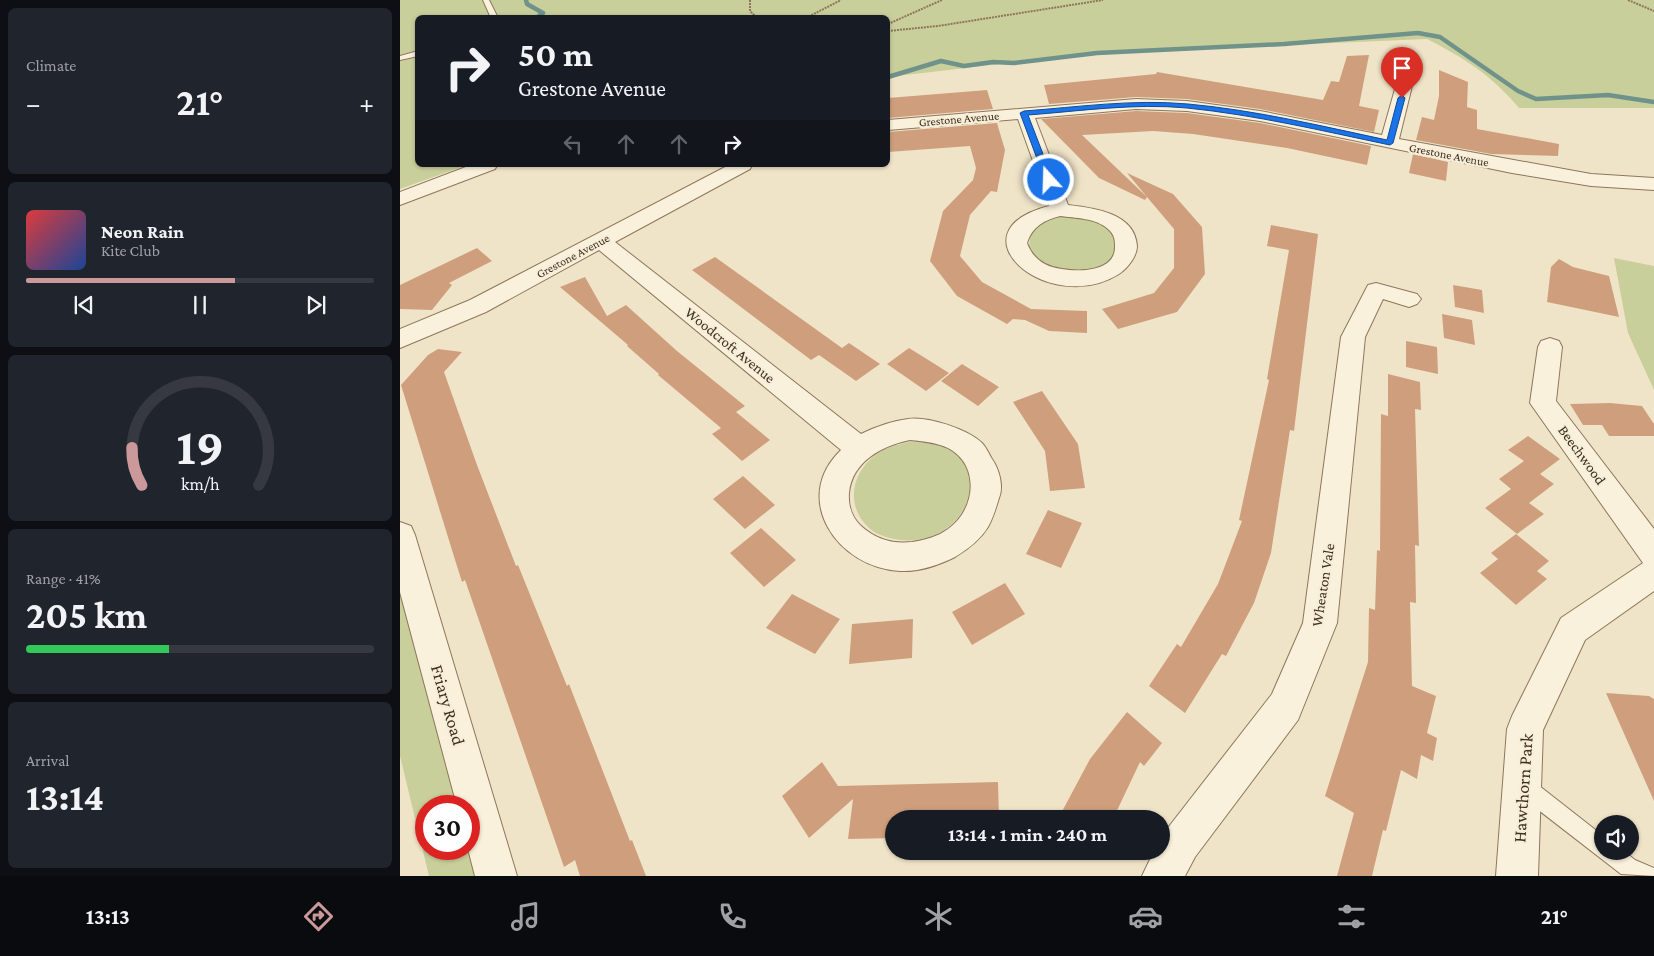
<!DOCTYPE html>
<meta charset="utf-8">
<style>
:root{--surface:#171b24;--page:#20242c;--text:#f1f3f6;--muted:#9ea1a6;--line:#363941;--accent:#cc999b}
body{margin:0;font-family:"Crimson Pro",serif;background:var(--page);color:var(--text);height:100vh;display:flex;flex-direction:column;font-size:19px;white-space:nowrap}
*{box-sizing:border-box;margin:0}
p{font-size:16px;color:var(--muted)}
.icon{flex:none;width:28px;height:28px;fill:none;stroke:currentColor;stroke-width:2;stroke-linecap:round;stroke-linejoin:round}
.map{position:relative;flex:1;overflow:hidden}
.sheet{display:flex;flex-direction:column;gap:8px;padding:8px;background:#0d0f14;width:400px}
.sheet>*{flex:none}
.hud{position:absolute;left:15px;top:15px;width:475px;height:152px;border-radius:8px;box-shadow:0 1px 4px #0004;background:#171b24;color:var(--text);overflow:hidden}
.tools{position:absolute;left:1194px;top:815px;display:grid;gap:10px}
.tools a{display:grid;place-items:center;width:45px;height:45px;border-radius:50%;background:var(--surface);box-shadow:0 1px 4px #0004;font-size:25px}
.speed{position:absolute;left:15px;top:795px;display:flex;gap:10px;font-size:25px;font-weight:700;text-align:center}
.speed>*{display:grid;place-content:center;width:65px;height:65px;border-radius:50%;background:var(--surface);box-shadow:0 1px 4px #0004;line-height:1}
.speed .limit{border:8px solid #d22;background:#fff;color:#111}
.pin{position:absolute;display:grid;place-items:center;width:42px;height:42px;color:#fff;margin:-51px -21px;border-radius:50% 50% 50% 0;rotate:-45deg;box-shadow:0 0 5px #0007}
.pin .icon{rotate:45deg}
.me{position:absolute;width:55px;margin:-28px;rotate:340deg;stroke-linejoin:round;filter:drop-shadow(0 0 4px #0008)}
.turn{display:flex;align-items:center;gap:18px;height:105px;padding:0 20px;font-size:22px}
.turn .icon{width:65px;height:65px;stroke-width:2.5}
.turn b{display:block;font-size:35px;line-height:42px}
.lanes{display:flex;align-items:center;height:48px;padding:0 20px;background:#0003;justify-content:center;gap:25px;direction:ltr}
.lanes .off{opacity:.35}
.big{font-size:38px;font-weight:700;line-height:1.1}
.sheet .card{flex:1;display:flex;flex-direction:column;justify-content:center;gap:8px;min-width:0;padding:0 18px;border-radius:8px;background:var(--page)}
.sheet .dial{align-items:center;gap:0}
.dial svg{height:130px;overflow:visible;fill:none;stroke:var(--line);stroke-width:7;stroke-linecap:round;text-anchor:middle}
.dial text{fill:var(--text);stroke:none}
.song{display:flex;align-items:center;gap:15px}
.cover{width:60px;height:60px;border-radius:8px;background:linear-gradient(135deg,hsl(0 70% 55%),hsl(220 70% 35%))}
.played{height:5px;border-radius:2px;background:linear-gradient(90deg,var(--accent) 60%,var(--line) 60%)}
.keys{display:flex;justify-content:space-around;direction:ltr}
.heat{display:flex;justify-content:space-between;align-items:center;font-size:28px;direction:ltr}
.charge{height:8px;border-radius:4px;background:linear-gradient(90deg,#34c759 41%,var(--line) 0)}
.trip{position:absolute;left:485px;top:810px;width:285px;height:50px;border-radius:25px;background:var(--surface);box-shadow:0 1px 4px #0004;font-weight:700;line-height:50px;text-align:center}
.tab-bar{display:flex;height:80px;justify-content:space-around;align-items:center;background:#090b0e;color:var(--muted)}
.tab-bar .icon{width:35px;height:35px}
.tab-bar .active{color:var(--accent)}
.tab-bar b{font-size:22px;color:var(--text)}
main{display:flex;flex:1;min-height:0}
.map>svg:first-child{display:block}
.green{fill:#c9cf9b}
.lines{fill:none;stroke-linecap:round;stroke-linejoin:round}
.stream{stroke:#6f938a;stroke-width:4.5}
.building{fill:#cf9f7d}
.lane-casing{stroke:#8d765c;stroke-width:2}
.street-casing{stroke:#8d765c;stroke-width:2}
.path{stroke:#8d765c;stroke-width:2;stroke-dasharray:2 1;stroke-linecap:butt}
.lane{fill:#faf1dc;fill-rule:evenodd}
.street{fill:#faf1dc;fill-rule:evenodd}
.route{fill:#1a73e8;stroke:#114b97}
.labels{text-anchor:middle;stroke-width:4.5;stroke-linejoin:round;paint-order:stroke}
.far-street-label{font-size:12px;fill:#3d2e20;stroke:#f7eed8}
.street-label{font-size:15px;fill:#3d2e20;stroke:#f7eed8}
.near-street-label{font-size:18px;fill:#3d2e20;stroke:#f7eed8}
</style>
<main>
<section class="sheet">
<div class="card"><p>Climate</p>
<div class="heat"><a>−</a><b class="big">21°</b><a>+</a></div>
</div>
<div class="card">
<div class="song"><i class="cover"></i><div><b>Neon Rain</b><p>Kite Club</p></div></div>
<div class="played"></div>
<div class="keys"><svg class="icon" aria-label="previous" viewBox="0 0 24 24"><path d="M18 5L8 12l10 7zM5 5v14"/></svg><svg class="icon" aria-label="pause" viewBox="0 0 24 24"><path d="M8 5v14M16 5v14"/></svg><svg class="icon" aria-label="next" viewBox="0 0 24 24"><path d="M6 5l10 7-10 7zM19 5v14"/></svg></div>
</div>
<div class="card dial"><svg viewBox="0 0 100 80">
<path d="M14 69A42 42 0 1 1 86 69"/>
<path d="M14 69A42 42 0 0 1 8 46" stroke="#cc999b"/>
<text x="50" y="56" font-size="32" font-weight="700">19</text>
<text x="50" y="72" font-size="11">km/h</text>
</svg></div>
<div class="card"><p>Range · 41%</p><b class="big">205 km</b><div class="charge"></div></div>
<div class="card"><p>Arrival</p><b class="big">13:14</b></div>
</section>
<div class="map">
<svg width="1254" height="876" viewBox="0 0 1254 876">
<rect width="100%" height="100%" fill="#f0e4c8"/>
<!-- green -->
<path class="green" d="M0,0H1254V108H1119C1090,74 1066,59 1027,39L697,53L488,77V18H18V165H67L0,189Z
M660,217C686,215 712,220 718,248C716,252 713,258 710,261C688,281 643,273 629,248L630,234L642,223Z
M1214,258L1254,266V390L1228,333Z
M509,442C607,440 576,548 500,540C489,538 478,536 469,528C445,506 451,472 477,454C486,447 497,445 509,442Z
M4,592L60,806H26V849H69L78,876H29L0,756V593Z"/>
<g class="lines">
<!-- stream -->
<path class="stream" d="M126,0L127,4L143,13L136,18
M488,77L541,61L564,66L593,62L614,63L697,53L884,44L1018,33L1040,37L1118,91L1136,99L1208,95L1254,102"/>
</g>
<!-- building -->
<path class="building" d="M969,55L959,106L979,110L974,132L860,109L787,99L736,97L649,104L644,85L756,74L757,72L923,100L931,81L939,82L947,56Z
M1039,70L1068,82L1067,107L1077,110V129L1159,144L1158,156L1091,154L1016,140L1022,117L1034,120L1039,96Z
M587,90L593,109L488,118V98Z
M736,111L787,113L860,123L971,146L967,165L887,148L793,134L753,131L682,135L747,197L727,173L773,194L802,227L805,274L777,312L718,329L702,309L754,293L774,268V229L747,197L745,200L699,178L641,119Z
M597,123L605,150L597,192L591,191L570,215L560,256L582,282L631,309L687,311V333L649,331L625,320L613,319L607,324L557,296L530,261L543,211L573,180L576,168L570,146L488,152V132Z
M1013,154L1048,162L1046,181L1009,173Z
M871,225L918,234L894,431L890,430L871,553L854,603L826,656L822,654L785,713L749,686L777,644L781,647L818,584L842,521L839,520L869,380L867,379L889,250L867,246Z
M77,248L92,261L49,283L52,285L32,310L0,309V285Z
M315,257L442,348L449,343L480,364L456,381L419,355L411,360L292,270Z
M1159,259L1173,267L1209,276L1219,317L1147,302L1151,267Z
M185,277L207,316L226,305L277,351L345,406L336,412L370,440L342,461L312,434L321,428L258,375L259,374L227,346L228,345L160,287Z
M1053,285L1082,290L1084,313L1055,307Z
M1042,314L1072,320L1075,345L1044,338Z
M1006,341L1037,347L1038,374L1006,367Z
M509,348L530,361L549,373L526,391L487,364Z
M38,349L62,352L44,372L77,465L116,566L118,565L167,686L169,684L230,841L232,840L246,876H180L175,860L164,867L65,580L62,582L56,563L1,385L28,355Z
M562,364L599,387L578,406L541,381Z
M988,374L1020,382L1021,410L1015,409L1019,546L1015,545L1016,603L1010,602L1012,686L1036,696L1027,733L1037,738L1033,761L1021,755L1017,779L1001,770L986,831L983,830L972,876H937L954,813L925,796L968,662L969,608L975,610L977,550L980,551L981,414L988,416Z
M642,391L678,444L685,488L650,491L645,451L613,402Z
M1210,403L1242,406L1254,424V436H1209L1202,425H1183L1170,404Z
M1128,436L1160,459L1140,474L1154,484L1129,503L1144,514L1117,534L1085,508L1111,489L1099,479L1124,461L1108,450Z
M343,476L375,505L345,529L313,499Z
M648,510L682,523L661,568L626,554Z
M361,528L396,560L364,587L330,553Z
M1116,534L1149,561L1137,571L1147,579L1116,605L1080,573L1098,559L1091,553Z
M605,583L625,614L572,645L552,612Z
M392,594L440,619L415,654L366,628Z
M513,619L512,658L449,664L452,624Z
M1206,693L1249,696L1254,699V801Z
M727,712L762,743L744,766L740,762L713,819H658L690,759Z
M422,762L438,786L598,782L599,819H494V838L448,839L453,799L409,838L382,796Z"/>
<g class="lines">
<!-- lane casing -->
<g class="lane-casing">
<path id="lane" d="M83,0H89L98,18H91Z
M18,51V56L0,60V56Z
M1126,778L1133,781L1202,835V851H1224L1235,860L1254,868V876L1221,874L1119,795L1116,788L1119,781Z"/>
</g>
<!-- street casing -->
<g class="street-casing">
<path id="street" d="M1005,77L1013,82L999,139L1191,174L1254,178V190L1191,186L1112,173L860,121L787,111L736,109L635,118L668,205C694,208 735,213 737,246C737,256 728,268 719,274C649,318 548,232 649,206L618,119L488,130V120L736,99L787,101L860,111L982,135L997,82ZM660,216C675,218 696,218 708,229C714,234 715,239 715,246C716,272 679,272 662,269C645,267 633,259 627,243C632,227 644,220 660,216Z
M71,165H97L95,169L0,205V192Z
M329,165H352L350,169L215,242L461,434C475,427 492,421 508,419C527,416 568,429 582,443C586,447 589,454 592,459C599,469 604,486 599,498C596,508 593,518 588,527C580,540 568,549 555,557C539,565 519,572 500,571C438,568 390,499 441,450L199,250L86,312L0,348V329L70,300ZM510,440C520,441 531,442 540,445C580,457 579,507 548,529C537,537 525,540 512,542C491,544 475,539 460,525C452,517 448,505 449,493C452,462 481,446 510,440Z
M976,283L1017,294L1021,299L1017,304L1009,307L983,299L965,337L937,623L898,720L795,857L785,876H742L754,851H761V839L767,829L872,694L903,623L941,337L968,285Z
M1150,338L1159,341L1162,347L1156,401L1254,529V591L1185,640L1143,730L1138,876H1096L1107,729L1112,716L1161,618L1243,563L1130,403L1138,347L1141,341Z
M0,522L11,526L15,535L117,876H75L68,849L69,806H57L0,592Z"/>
</g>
<!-- path -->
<path class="path" d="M350,0V11L357,18
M1228,0L1254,11
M406,18L441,0
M488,24L542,0
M488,31L538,26L703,0"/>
<!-- lane -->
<use href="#lane" class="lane"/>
<!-- street -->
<use href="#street" class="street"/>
</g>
<!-- route -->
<path class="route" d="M1002,95L1005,98L993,143L990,145C923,131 856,115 787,108C735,103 681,111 628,115L653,180L649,182L645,180L620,113L624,111C678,107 733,99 788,104C855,110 921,126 987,140L998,98Z"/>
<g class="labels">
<!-- far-street labels -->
<g class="far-street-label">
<text transform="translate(559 119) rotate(-5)" y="4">Grestone Avenue</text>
<text transform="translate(1049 155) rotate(11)" y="4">Grestone Avenue</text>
<text transform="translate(173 256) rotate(-28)" y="4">Grestone Avenue</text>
</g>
<!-- street labels -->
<g class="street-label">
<text transform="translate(330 345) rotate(39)" y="5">Woodcroft Avenue</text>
<text transform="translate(1182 455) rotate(54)" y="5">Beechwood</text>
<text transform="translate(923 585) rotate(-81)" y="5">Wheaton Vale</text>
</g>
<!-- near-street labels -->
<g class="near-street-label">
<text transform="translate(48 705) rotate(74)" y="6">Friary Road</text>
<text transform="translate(1123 788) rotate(-86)" y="6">Hawthorn Park</text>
</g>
</g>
</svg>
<div class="tools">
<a><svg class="icon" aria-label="sound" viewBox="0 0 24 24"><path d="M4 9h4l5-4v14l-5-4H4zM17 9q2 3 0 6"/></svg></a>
</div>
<div class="speed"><div class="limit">30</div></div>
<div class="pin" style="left:1002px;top:98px;background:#d93025"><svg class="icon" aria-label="arrive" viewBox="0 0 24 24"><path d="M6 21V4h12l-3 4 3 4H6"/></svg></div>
<svg class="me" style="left:649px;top:180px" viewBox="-20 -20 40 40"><circle r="17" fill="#1a73e8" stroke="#fff" stroke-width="3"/><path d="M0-11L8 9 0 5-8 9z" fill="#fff"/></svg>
<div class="trip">13:14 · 1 min · 240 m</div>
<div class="hud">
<div class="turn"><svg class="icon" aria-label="right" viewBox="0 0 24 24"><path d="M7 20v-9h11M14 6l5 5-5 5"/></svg><div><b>50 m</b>Grestone Avenue</div></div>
<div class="lanes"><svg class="icon off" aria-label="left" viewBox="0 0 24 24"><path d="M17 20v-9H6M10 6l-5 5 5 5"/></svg><svg class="icon off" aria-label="ahead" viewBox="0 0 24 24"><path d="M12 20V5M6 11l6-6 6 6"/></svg><svg class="icon off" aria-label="ahead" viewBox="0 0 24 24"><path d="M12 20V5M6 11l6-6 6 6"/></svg><svg class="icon" aria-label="right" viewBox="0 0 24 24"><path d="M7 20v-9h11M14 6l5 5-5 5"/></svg></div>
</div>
</div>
</main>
<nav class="tab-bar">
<b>13:13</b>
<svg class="icon active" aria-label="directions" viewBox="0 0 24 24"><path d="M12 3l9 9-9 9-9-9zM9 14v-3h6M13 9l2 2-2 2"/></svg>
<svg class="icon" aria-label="music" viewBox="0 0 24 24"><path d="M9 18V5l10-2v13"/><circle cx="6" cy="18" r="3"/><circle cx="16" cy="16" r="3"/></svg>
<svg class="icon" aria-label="phone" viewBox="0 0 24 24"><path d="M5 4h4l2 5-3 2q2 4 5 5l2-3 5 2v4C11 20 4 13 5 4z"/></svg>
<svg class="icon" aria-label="climate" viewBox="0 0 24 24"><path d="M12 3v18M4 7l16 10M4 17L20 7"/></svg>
<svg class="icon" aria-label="car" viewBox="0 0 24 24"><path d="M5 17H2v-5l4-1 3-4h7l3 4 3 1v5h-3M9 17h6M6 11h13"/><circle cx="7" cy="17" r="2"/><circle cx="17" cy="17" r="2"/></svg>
<svg class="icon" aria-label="filters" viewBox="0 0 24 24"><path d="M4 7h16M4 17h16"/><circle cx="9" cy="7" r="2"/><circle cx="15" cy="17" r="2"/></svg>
<b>21°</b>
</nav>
